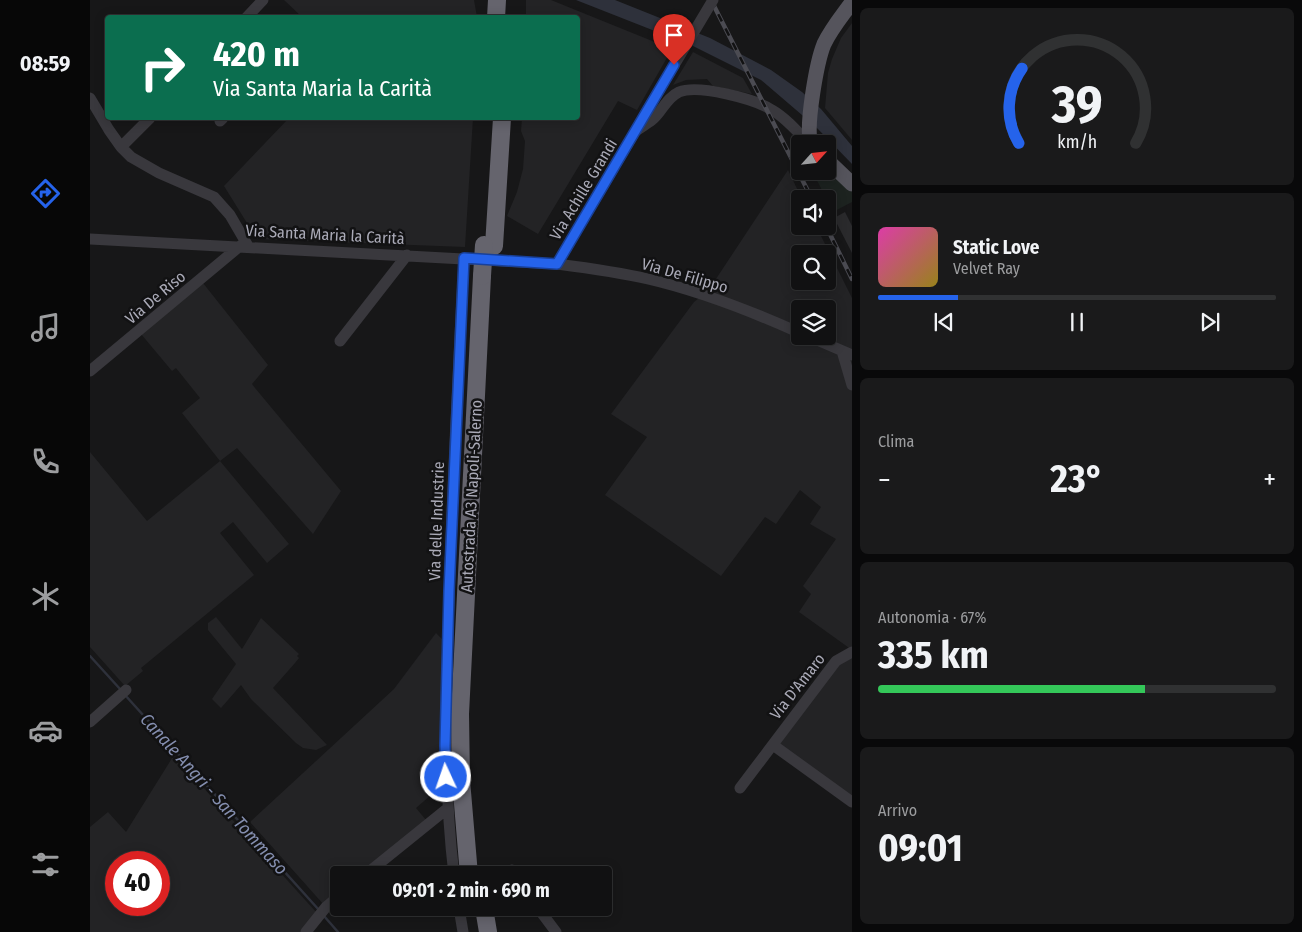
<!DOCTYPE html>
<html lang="it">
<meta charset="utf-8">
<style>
:root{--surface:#111112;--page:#1a1a1b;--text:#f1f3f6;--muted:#9c9d9f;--line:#303132;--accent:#2563eb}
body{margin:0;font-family:"Fira Sans Condensed",sans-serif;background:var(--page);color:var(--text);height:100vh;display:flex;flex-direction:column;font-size:19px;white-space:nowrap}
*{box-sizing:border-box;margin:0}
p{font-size:16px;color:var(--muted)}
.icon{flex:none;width:28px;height:28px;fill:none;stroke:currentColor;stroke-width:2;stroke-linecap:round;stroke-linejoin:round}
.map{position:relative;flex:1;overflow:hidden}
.sheet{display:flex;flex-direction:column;gap:8px;padding:8px;background:#09090a;width:450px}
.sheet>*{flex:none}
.top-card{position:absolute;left:15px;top:15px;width:475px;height:105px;border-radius:5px;box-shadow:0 2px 12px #0003,0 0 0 1px var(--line);background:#0b6e4f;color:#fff;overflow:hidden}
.needle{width:32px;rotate:63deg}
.tools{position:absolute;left:701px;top:135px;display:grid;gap:10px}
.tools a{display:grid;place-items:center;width:45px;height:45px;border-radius:5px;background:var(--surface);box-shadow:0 2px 12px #0003,0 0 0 1px var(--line);font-size:25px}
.speed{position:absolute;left:15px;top:851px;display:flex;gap:10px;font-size:25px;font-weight:700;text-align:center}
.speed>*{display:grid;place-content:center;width:65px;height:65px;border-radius:50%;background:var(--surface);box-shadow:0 2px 12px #0003,0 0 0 1px var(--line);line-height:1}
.speed .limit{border:8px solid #d22;background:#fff;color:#111}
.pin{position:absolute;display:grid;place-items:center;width:42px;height:42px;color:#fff;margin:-51px -21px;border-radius:50% 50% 50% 0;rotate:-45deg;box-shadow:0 0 5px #0007}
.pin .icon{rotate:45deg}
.me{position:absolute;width:55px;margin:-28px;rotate:357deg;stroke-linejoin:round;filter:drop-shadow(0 0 4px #0008)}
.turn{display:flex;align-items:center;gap:18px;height:105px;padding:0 25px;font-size:22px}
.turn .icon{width:65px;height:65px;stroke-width:2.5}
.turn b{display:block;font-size:35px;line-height:42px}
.big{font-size:38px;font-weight:700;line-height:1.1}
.sheet .card{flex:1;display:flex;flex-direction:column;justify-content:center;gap:8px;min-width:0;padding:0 18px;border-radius:8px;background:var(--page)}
.sheet .dial{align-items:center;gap:0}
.dial svg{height:130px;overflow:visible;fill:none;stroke:var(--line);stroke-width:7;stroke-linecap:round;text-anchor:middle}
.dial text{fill:var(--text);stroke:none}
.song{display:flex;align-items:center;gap:15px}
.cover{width:60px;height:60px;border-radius:8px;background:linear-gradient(135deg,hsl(320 70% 55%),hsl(50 70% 35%))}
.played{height:5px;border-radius:2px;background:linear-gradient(90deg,var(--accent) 20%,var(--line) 20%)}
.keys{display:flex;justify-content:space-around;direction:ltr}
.heat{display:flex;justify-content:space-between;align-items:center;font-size:28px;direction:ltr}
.charge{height:8px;border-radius:4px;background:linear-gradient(90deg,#34c759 67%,var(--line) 0)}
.trip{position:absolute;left:240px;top:866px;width:282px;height:50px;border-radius:5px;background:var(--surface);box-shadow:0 2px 12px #0003,0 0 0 1px var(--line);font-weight:700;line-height:50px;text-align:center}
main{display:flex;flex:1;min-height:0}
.menu{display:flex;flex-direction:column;width:90px;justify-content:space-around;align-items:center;background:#070707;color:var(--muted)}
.menu .icon{width:35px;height:35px}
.menu .selected{color:var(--accent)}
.menu b{font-size:22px;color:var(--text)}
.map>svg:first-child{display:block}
.built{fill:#232325;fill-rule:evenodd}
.green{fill:#1d2320}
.water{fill:#2e313b}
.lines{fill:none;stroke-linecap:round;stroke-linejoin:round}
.stream{stroke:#2e313b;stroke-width:2.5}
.building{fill:#2a2a2c}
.minor{stroke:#39383d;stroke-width:11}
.major{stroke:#55545c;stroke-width:15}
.highway{stroke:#65646d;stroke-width:18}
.rail-casing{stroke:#4b4b52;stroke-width:4.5}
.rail{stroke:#121213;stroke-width:2.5;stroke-dasharray:8;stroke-linecap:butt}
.minor-bridge{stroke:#39383d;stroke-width:11}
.highway-bridge{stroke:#65646d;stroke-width:18}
.route-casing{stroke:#184099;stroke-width:12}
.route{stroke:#2563eb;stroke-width:9}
.labels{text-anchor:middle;stroke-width:5;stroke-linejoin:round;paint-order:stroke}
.street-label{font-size:16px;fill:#aaaab7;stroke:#121213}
.water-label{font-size:18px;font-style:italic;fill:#848eaf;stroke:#121213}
</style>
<main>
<nav class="menu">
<b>08:59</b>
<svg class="icon selected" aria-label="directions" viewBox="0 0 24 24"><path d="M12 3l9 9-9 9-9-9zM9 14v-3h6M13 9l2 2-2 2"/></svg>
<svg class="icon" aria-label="music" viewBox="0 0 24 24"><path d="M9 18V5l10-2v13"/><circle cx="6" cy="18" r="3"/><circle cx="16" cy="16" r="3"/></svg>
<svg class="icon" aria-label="phone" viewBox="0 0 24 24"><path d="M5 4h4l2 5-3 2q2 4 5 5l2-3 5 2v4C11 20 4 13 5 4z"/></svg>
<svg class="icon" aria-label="climate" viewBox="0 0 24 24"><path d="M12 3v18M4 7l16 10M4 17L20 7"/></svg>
<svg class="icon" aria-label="car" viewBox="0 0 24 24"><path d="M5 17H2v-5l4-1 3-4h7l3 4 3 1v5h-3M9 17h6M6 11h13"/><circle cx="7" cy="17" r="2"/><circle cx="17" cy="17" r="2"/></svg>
<svg class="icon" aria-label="filters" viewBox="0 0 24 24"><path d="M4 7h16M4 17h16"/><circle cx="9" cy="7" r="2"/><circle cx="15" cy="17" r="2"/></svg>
</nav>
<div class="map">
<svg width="762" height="932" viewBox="0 0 762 932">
<rect width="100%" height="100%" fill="#171718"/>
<!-- built -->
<path class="built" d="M194,0H384L387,17H212Z
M436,0H461L582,49L547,110L528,101L448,234L417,216L427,192L433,169L435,141L431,131L432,118H488V18L436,17Z
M762,23V140L735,108L738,73L742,59L751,38Z
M603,52L653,78L662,94L623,86L617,79L596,80L583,85Z
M199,118H383L375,247L167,239L134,186Z
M698,170L712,199H710V226H726L762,298V650L709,612L721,594L713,586L746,539L720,524L731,507L710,490L686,524L675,517L631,576L515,495L557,437L521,414L604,302L618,291ZM710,254H738V281H710ZM710,309H738V336H710Z
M113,283L178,365L162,384L165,388L251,491L223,534L147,448L130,461L199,544L177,563L143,522L130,533L164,575L51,668L53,671L35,686L0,647V452L57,521L130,461L92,413L110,398L86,368L82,371L51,334Z
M126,617L152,649L171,618L209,654L207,656L209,658L205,663L183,688L237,745L226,750L213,748L206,743L161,699L151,685L131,708L122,699L146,664L118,630V623Z
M346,633L352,639L351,791L341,795L326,808L336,820L270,875H249V893L234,905L160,822L304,689Z
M762,654V797L688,745L751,660Z
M84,755L226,912L211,932H0V827L18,812L36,832ZM26,862H69V905H26Z"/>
<!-- green -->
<path class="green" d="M738,169L762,192V202L743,212L738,203L743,200L740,194L733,192L722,171H738Z"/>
<!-- water -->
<path class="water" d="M486,0H525L620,38L681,70L712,92L731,109L762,146V164L726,127L671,80L603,46Z"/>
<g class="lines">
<!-- stream -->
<path class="stream" d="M0,656L30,689
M35,695L229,910
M234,916L248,932"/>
</g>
<!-- building -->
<path class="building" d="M755,212L762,226V253L744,218Z"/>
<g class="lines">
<!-- minor -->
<path class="minor" d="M156,18L173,0
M0,98L19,130L31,147L41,157L69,173L124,197L140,215L158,246
M130,121L133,118
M546,131C551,127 557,124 562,120C572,112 576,98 589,92C608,84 665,99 682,110C696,118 708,132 719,144
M31,147L60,118
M0,239L467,264C498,268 528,272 558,279C610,291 661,311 710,333
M467,264L549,125
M718,336L762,355
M250,341L317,255
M752,351L762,385
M0,371L150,246
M0,722L36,690
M683,745L762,802
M650,788L746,661L762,652
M422,870L425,875
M275,875L358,808
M364,875C353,784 356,694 359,603C362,488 368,373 374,258
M369,908L373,932
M448,908L466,932
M216,932L236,907L249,896"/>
<!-- major -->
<path class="major" d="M721,144C715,127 727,61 734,44C741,29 752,16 762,2
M738,161L762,184"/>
<!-- highway -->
<path class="highway" d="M406,18L407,0
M404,246L412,118
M379,875L371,780L370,714L392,276
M394,908L398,932"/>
<!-- rail casing -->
<g class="rail-casing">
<path id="rail" d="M621,0L722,199
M736,226L762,279"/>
</g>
<!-- rail -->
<use href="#rail" class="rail"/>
<!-- minor-bridge -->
<path class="minor-bridge" d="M555,114L623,0"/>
<!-- highway-bridge -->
<path class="highway-bridge" d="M392,276L394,245"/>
</g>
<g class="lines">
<!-- route casing -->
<g class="route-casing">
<path id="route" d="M356,777L355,746L359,591L374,258L467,264L584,65"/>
</g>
<!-- route -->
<use href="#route" class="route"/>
</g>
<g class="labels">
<!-- street labels -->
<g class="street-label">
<text transform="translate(493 189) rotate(-59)" y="6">Via Achille Grandi</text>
<text transform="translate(235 234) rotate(3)" y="6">Via Santa Maria la Carità</text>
<text transform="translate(595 275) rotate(16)" y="6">Via De Filippo</text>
<text transform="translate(65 297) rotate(-40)" y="6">Via De Riso</text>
<text transform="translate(381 496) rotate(-87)" y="6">Autostrada A3 Napoli-Salerno</text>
<text transform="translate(346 521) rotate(-88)" y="6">Via delle Industrie</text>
<text transform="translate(707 686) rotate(-52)" y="6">Via D'Amaro</text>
</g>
<!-- water labels -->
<g class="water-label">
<text transform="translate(124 794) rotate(48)" y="6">Canale Angri - San Tommaso</text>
</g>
</g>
</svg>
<div class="tools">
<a><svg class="needle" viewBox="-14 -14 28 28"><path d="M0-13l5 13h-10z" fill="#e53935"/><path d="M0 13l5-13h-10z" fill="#9c9d9f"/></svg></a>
<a><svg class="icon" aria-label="sound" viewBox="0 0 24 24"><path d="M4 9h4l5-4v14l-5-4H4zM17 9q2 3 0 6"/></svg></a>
<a><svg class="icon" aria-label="search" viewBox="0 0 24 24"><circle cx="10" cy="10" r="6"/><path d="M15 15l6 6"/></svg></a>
<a><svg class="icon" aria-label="layers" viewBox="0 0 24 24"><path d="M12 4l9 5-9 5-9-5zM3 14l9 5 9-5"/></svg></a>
</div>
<div class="speed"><div class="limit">40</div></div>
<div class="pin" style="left:584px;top:65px;background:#d93025"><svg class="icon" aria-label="arrive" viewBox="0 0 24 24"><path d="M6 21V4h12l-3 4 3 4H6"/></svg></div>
<svg class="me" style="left:356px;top:777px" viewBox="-20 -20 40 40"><circle r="17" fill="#2563eb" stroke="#fff" stroke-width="3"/><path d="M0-11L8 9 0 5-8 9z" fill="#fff"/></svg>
<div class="trip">09:01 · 2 min · 690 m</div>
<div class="top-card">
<div class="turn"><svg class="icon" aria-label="right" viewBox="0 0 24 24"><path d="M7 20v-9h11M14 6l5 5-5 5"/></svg><div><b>420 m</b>Via Santa Maria la Carità</div></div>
</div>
</div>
<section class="sheet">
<div class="card dial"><svg viewBox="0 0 100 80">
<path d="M14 69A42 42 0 1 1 86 69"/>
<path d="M14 69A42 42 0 0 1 16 23" stroke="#2563eb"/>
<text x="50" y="56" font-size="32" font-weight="700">39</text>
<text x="50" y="72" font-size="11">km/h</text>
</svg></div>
<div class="card">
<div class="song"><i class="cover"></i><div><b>Static Love</b><p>Velvet Ray</p></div></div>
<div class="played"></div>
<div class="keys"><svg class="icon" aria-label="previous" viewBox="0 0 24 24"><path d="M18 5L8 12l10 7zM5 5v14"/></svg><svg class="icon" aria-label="pause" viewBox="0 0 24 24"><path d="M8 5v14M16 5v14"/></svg><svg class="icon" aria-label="next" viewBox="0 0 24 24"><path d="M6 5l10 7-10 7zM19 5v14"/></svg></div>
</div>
<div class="card"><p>Clima</p>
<div class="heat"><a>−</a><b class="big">23°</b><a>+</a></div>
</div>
<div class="card"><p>Autonomia · 67%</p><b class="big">335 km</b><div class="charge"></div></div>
<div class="card"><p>Arrivo</p><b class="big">09:01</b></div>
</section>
</main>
